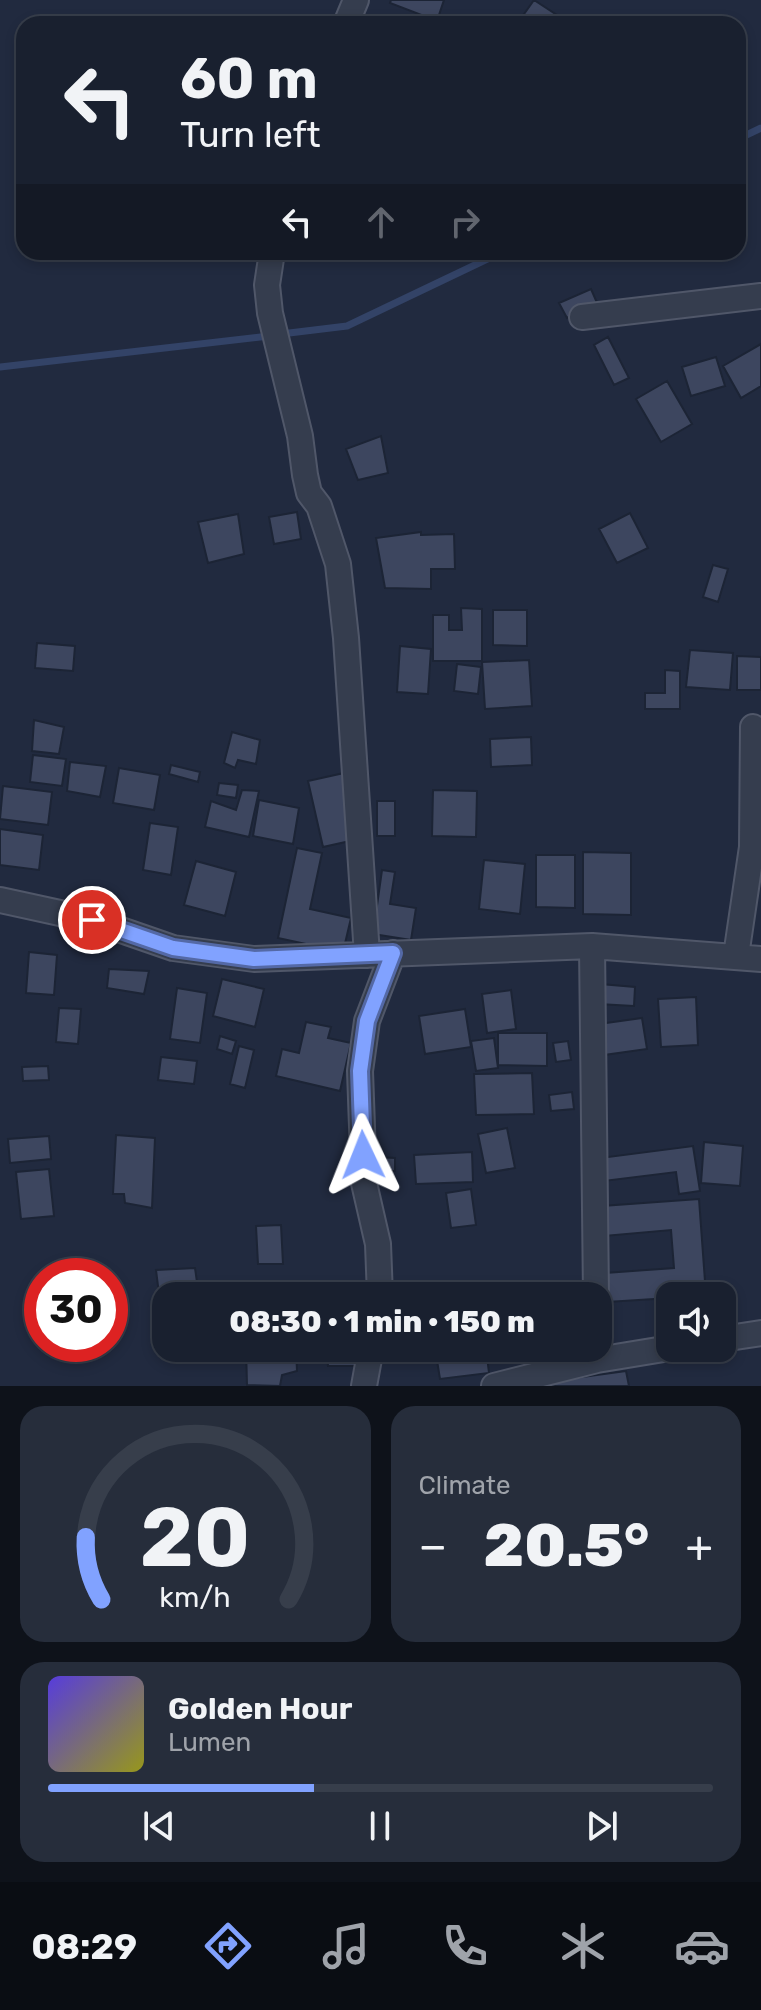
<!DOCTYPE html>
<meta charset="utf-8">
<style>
:root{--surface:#19202f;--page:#262d3b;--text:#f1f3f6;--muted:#9fa3aa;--line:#373e4b;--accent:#81a2ff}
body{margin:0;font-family:Rubik,sans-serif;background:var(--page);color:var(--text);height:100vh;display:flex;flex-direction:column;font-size:30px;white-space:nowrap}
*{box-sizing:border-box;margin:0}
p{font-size:26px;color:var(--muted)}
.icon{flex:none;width:44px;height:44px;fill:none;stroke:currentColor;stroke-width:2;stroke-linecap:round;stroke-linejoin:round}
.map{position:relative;height:1386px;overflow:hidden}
.sheet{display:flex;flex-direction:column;gap:20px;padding:20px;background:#0e121a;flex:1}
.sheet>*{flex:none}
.top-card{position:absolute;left:16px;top:16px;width:730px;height:244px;border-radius:24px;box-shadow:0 4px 12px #0003,0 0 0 2px var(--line);background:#19202f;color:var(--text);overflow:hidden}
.buttons{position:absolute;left:656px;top:1282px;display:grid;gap:16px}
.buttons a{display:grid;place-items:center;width:80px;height:80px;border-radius:16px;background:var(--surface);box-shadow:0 4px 12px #0003,0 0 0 2px var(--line);font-size:40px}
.speed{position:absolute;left:24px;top:1258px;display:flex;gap:16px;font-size:40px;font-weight:700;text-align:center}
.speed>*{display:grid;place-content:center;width:104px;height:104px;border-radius:50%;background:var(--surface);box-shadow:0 4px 12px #0003,0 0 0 2px var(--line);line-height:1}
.speed .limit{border:12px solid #d22;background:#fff;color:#111}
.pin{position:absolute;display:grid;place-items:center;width:68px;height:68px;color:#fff;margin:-34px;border:4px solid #fff;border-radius:50%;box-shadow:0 2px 8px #0007}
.me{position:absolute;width:88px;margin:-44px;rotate:358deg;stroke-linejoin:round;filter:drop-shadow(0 0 6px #0008)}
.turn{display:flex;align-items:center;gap:28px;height:168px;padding:0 32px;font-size:36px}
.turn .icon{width:104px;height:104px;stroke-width:2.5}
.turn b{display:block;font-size:56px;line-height:68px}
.lanes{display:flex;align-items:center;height:76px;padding:0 32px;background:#0003;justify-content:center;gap:40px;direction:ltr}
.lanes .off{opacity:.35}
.big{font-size:60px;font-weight:800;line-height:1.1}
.sheet .tile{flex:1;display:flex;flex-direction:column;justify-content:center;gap:12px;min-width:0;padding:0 28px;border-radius:24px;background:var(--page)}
.sheet .dial{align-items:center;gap:0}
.dial svg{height:208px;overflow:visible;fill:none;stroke:var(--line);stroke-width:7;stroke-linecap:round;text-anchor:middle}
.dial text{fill:var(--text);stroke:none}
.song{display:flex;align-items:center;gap:24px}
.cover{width:96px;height:96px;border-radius:12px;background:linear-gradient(135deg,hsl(250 70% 55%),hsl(60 70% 35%))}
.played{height:8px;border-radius:4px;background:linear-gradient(90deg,var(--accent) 40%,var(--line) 40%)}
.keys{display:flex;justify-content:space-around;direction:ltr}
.heat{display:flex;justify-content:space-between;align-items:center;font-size:44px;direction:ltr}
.sheet .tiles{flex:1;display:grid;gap:20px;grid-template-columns:1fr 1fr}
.tile:last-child{grid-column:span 2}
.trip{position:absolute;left:152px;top:1282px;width:460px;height:80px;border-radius:24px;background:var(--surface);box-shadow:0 4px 12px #0003,0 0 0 2px var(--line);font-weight:800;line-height:80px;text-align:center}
.dock{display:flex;height:128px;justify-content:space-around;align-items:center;background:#0a0d13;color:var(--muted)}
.dock .icon{width:56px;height:56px}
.dock .selected{color:var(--accent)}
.dock b{font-size:36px;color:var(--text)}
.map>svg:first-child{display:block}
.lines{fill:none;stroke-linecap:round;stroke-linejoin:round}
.stream{stroke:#334367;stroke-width:7}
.building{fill:#3d465f;stroke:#1c2435;stroke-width:2}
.minor-casing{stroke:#505769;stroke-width:28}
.minor{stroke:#353d4e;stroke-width:24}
.route-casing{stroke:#5469a6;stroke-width:20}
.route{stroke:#81a2ff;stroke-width:14}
</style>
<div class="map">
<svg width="761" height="1386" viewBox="0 0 761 1386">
<rect width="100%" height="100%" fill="#212a3f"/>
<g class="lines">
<!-- stream -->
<path class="stream" d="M738,139L761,128
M281,334L347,326L502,252
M0,367L269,336"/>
</g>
<!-- building -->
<path class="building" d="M391,0H444L437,21L390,3Z
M534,0L569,23L568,24H517Z
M591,289L598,305L567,318L559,303Z
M608,337L629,378L614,385L594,345Z
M761,344V386L741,398L723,366Z
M716,357L725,386L691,396L682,367Z
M667,381L692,424L661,442L636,399Z
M381,436L388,473L358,480L346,449Z
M297,512L301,539L274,544L269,517Z
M630,513L648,548L617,563L599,529Z
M238,514L244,554L208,563L198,522Z
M421,532V535L454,534L455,569H431V589L385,588L376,538Z
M713,565L728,569L718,602L703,597Z
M461,608L482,609V661H433V615H449V630H462Z
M493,610H527V646L493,645Z
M37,643L75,646L73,671L35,668Z
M400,646L431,649L428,694L397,692Z
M690,650L733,653L730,690L686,687Z
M737,656L761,657V690H737Z
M529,660L532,706L485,709L482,662Z
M457,664L481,667L478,694L454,691Z
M665,670L680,671V709H645V693H665Z
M34,720L64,727L59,754L32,751Z
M232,732L260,740L256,764L238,760L235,768L224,763Z
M531,737L532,765L491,767L490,739Z
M33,755L66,759L62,786L30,782Z
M70,762L106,766L100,797L67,791Z
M171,765L200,772L198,782L169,774Z
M119,768L160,775L154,810L113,803Z
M344,773L359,839L323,847L308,781Z
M219,783L238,785L236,798L217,795Z
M3,786L52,792L48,825L0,819Z
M242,790L259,791L249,837L205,827L211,801L236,810Z
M433,790L477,791L476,837L432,836Z
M259,800L299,808L293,844L253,836Z
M377,801H395V836H377Z
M150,823L178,827L171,875L143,870Z
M0,829L43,835L39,870L0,865Z
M297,848L322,853L310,909L351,918L343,952L278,938Z
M583,852L631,853V915L583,914Z
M536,855H575V908L536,907Z
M484,860L525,864L520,914L479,909Z
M196,861L236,872L225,916L184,905Z
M382,870L395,872L390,904L416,908L411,940L373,934Z
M29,952L57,955L54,995L26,993Z
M109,969L149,971L144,994L107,988Z
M222,979L264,989L255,1027L213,1016Z
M600,984L635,987L634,1006L598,1004Z
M177,988L207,993L200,1043L170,1039Z
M511,990L516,1029L487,1033L482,994Z
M696,997L698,1045L661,1047L658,999Z
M59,1008L81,1009L78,1044L56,1042Z
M465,1009L471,1047L425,1054L419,1016Z
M642,1018L647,1049L604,1055L599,1024Z
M306,1022L331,1027L328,1038L351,1043L340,1091L276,1076L282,1049L299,1053Z
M498,1033H547V1066L498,1065Z
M220,1036L236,1041L232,1054L217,1049Z
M494,1038L498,1068L476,1071L471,1041Z
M568,1041L571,1060L556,1062L553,1043Z
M239,1046L254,1050L245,1088L230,1084Z
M161,1057L197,1061L194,1084L158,1080Z
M48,1066L49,1080L23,1081L22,1067Z
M532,1073L534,1114L476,1115L474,1074Z
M572,1092L574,1109L551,1111L549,1095Z
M507,1128L515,1168L486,1173L478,1134Z
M116,1135L155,1138L152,1208L125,1203L124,1194H113Z
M49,1136L51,1159L10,1163L8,1139Z
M704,1142L743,1146L740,1186L701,1183Z
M693,1146L700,1191L679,1194L676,1172L604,1181L600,1158Z
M472,1152L473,1182L416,1184L414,1155Z
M378,1157L395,1158V1171H378Z
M49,1169L54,1216L21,1219L16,1172Z
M471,1189L476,1225L451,1228L446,1193Z
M699,1199L706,1295L670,1296V1298L607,1302L605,1273L674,1268L671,1230L604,1236L602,1206Z
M281,1225L283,1264H258L256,1226Z
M195,1268L199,1296H166V1309L161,1310L156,1270Z
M257,1284L258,1296H215V1287Z
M246,1348H296L297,1371L282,1375L280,1386L247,1385Z
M309,1348H324V1362H309Z
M327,1348H355L356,1366H328Z
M435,1348H486L489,1373L440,1379Z
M626,1371L629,1386H553V1381Z"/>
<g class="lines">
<!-- minor casing -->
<g class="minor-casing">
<path id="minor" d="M346,24L356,0
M272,252L267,285L270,313L300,436L305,475L309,493L319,506L338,564L346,638L367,955
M582,317L761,296
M0,900L92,920L173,948L254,959L592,946L761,959
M592,946L596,1296
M736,956L752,847L753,727
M380,1296L378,1244L364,1183L360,1071L367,1021L393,953
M722,1339L761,1333
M364,1386L371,1348
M494,1386L597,1360L670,1348"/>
</g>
<!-- minor -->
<use href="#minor" class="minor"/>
</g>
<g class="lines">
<!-- route casing -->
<g class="route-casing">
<path id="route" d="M92,920L173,948L254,959L393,953L367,1021L360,1071L363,1155"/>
</g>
<!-- route -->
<use href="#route" class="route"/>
</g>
</svg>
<div class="buttons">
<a><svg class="icon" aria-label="sound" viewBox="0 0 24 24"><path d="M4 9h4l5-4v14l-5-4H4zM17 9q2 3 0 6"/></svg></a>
</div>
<div class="speed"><div class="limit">30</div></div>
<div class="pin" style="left:92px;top:920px;background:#d93025"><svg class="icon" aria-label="arrive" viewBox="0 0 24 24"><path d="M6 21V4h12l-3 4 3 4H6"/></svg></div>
<svg class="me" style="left:363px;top:1155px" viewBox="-20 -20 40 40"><path d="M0-17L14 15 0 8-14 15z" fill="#81a2ff" stroke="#fff" stroke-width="4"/></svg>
<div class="trip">08:30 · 1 min · 150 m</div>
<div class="top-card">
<div class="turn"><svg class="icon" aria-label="left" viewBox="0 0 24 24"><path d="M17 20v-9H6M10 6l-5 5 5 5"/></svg><div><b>60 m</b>Turn left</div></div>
<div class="lanes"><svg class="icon" aria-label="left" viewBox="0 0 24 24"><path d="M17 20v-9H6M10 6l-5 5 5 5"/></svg><svg class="icon off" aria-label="ahead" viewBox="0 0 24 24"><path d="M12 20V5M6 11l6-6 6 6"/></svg><svg class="icon off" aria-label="right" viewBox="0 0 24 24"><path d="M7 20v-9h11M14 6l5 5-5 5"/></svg></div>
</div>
</div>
<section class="sheet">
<div class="tiles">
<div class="tile dial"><svg viewBox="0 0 100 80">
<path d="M14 69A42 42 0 1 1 86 69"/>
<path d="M14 69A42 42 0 0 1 8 45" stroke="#81a2ff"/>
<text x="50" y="56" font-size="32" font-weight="700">20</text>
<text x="50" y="72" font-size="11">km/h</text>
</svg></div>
<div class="tile"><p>Climate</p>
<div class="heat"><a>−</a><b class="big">20.5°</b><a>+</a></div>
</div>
<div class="tile">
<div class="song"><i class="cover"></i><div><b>Golden Hour</b><p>Lumen</p></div></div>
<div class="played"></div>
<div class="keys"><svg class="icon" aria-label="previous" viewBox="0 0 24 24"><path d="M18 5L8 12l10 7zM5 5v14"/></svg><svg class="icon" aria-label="pause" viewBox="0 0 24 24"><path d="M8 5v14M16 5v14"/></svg><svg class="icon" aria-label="next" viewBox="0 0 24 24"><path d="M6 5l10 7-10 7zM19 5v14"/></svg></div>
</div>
</div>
</section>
<nav class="dock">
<b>08:29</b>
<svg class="icon selected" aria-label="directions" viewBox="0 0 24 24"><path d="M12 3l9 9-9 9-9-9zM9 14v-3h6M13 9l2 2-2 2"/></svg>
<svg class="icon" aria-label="music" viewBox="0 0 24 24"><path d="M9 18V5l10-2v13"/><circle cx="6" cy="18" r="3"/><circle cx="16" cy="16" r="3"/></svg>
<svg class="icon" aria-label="phone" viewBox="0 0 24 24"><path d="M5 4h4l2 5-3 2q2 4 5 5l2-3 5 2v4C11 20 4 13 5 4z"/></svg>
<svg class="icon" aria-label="climate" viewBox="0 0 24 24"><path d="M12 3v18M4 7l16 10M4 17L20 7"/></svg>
<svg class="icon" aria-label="car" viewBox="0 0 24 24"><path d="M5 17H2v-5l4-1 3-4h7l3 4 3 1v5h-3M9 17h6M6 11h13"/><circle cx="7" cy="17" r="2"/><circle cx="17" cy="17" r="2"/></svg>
</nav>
